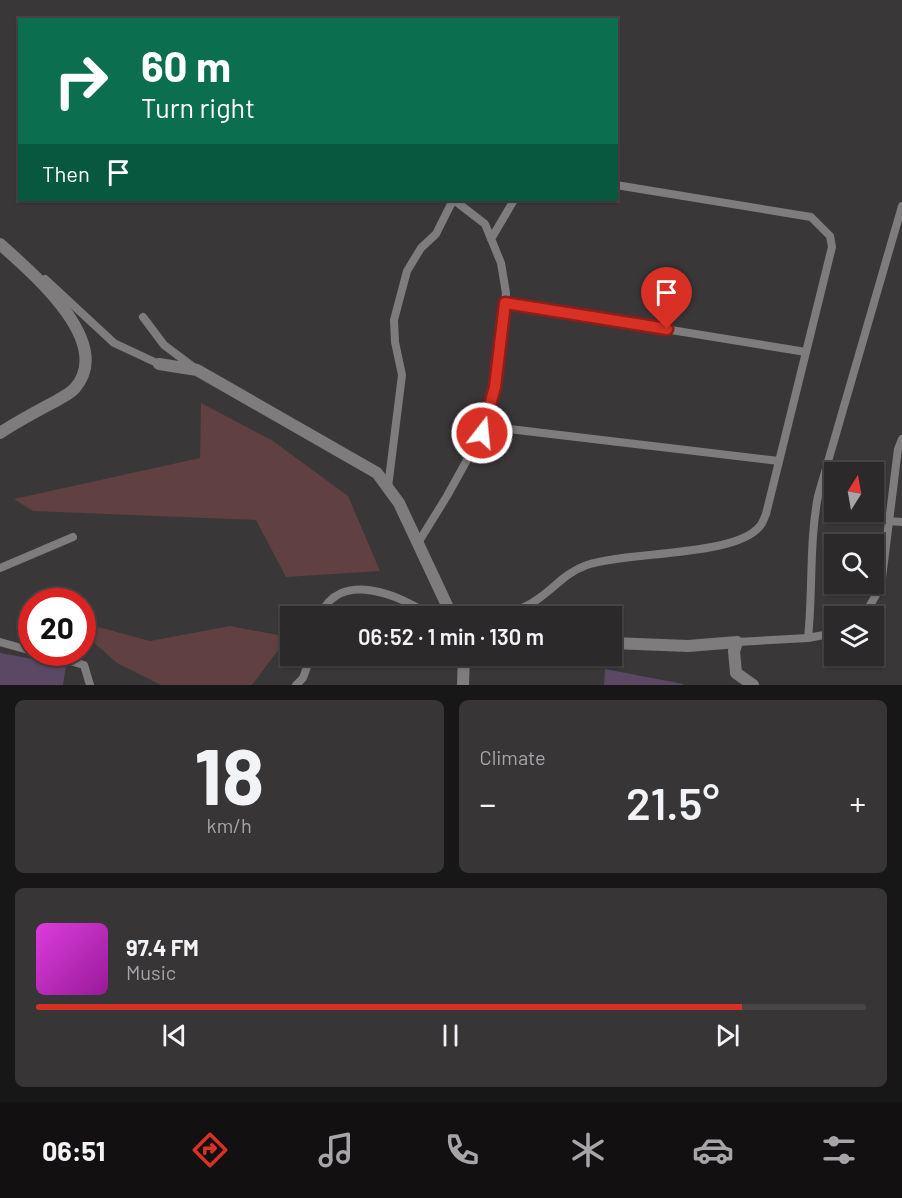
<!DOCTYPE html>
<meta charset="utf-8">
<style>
:root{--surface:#2c292b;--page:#383537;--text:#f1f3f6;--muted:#a6a6a9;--line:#484547;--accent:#d93025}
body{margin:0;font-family:Barlow,sans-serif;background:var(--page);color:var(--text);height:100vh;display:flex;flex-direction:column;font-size:22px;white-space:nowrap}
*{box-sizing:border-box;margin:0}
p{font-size:20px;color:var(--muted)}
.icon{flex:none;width:33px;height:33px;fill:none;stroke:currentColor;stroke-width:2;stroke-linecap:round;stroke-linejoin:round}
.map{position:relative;height:685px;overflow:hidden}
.side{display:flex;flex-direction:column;gap:15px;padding:15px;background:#181718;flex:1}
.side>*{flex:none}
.guide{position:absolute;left:18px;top:18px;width:600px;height:183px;border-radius:0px;box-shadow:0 2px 4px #0004,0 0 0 2px var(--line);background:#0b6e4f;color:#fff;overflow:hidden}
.needle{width:39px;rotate:11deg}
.buttons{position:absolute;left:824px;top:462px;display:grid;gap:12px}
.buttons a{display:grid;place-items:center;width:60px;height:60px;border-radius:0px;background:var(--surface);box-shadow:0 2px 4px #0004,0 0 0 2px var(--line);font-size:30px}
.speed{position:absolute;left:18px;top:588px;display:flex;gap:12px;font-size:30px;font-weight:700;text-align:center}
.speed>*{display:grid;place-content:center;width:78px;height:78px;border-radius:50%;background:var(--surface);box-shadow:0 2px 4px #0004,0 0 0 2px var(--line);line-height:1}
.speed .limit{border:9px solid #d22;background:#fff;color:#111}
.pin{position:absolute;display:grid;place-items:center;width:51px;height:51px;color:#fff;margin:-62px -26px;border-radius:50% 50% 50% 0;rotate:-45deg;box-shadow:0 0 6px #0007}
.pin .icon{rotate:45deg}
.me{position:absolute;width:66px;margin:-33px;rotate:16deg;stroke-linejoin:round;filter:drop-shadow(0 0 4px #0008)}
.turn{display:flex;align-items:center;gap:21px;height:126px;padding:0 24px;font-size:27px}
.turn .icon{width:78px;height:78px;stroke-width:2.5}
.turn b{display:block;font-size:42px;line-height:51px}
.then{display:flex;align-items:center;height:57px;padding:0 24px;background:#0003;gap:12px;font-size:22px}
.big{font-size:45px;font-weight:600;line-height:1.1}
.side .widget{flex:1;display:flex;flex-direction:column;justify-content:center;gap:9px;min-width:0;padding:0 21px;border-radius:9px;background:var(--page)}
.side .dial{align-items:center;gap:0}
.dial b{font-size:78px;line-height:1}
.song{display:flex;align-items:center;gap:18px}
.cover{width:72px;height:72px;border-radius:9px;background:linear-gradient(135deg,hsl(300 70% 55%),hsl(300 70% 35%))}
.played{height:6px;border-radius:3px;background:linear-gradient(90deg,var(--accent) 85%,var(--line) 85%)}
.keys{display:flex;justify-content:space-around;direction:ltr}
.heat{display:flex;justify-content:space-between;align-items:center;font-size:33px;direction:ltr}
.side .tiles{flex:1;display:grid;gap:15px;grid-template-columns:1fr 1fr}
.widget:last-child{grid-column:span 2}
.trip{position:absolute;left:280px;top:606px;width:342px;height:60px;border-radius:0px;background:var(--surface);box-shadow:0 2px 4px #0004,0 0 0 2px var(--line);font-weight:600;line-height:60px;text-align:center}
.menu{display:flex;height:96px;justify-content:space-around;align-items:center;background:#121011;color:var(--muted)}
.menu .icon{width:42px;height:42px}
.menu .current{color:var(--accent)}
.menu b{font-size:27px;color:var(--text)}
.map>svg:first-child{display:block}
.green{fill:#604041}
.building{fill:#5a4865}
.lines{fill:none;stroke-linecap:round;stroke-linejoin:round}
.lane{stroke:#7e7c7d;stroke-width:8}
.street{stroke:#7e7c7d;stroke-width:12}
.route-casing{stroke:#8d1f18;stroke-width:15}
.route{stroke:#d93025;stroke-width:10}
</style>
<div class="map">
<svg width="902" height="685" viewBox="0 0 902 685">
<rect width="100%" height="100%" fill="#3a3739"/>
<!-- green -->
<path class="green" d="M201,403L273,441L348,496L380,571L286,577L256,520L33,511L14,499L200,458Z
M83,623L150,641L230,626L288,637L252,685H161L117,663L83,633Z"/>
<!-- building -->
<path class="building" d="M0,653L66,665L63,685H0Z
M605,669L683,684V685H604Z"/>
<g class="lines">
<!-- lane -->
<path class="lane" d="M491,239L514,200
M45,279L114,343L159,364
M505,303L806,352
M143,317L164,345L196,369
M484,426L779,461
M388,487L402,375L395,342L394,320L407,271L421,248L436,234L453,200
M889,521L902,522
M418,543L447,496L482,433L495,387L505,303L506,293L501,263L485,224L454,200
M0,568L73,537
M320,616C339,569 401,595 431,616
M501,616C512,612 525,608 535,601C554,589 564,573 587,565C627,551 736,557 760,526C763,523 764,518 766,514L832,247L830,236L811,217L616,185
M864,616L881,586L898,449L902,439
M808,638C813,591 809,543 818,496L902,206
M0,642L32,651
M737,642L808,638L834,633
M38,652L84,665L90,685
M296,685L303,678L311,656"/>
<!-- street -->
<path class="street" d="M0,244C31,272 115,342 75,388C70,394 62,397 56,401C37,411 18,421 0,433
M159,364L197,370L377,473L399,503L452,616
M612,643L688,646L737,642L734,651L736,673L753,685
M463,685L464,656"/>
</g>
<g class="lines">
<!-- route casing -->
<g class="route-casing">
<path id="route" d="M482,433L495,387L505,303L667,329"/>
</g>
<!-- route -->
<use href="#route" class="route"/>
</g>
</svg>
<div class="buttons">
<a><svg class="needle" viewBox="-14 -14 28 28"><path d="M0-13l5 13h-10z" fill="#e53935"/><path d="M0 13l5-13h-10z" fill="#a6a6a9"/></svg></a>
<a><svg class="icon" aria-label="search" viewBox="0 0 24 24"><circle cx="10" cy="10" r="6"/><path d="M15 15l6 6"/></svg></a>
<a><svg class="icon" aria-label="layers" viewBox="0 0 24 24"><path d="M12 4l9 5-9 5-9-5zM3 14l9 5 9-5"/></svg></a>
</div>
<div class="speed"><div class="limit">20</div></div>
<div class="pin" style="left:667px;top:329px;background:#d93025"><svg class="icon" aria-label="arrive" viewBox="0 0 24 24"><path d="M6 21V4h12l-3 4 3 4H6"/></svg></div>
<svg class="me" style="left:482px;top:433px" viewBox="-20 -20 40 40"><circle r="17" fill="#d93025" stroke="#fff" stroke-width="3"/><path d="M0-11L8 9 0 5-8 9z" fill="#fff"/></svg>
<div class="trip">06:52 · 1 min · 130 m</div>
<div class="guide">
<div class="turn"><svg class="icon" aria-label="right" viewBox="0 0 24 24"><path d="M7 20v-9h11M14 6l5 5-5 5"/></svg><div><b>60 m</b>Turn right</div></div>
<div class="then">Then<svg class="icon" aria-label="arrive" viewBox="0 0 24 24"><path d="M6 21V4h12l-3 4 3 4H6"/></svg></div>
</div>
</div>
<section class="side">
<div class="tiles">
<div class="widget dial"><b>18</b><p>km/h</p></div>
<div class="widget"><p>Climate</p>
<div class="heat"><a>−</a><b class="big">21.5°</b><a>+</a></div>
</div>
<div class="widget">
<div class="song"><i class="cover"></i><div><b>97.4 FM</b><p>Music</p></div></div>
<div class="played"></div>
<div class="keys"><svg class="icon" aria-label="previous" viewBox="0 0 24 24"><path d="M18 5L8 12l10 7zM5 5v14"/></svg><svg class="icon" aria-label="pause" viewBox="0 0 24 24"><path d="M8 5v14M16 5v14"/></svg><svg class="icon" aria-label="next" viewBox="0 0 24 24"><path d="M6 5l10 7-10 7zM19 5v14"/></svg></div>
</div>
</div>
</section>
<nav class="menu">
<b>06:51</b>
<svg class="icon current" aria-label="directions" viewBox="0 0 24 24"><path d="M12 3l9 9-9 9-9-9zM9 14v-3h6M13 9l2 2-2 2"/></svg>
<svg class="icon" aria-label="music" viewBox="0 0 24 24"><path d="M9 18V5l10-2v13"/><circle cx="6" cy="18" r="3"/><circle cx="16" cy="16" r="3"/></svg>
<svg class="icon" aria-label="phone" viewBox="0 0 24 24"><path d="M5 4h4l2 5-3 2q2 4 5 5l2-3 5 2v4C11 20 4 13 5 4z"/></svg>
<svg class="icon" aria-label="climate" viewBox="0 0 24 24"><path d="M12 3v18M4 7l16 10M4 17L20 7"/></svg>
<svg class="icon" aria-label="car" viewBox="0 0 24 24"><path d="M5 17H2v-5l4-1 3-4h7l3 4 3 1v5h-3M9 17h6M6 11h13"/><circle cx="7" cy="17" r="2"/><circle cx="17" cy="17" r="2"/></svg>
<svg class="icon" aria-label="filters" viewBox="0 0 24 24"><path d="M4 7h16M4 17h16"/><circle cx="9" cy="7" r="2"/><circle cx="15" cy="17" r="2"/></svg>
</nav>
